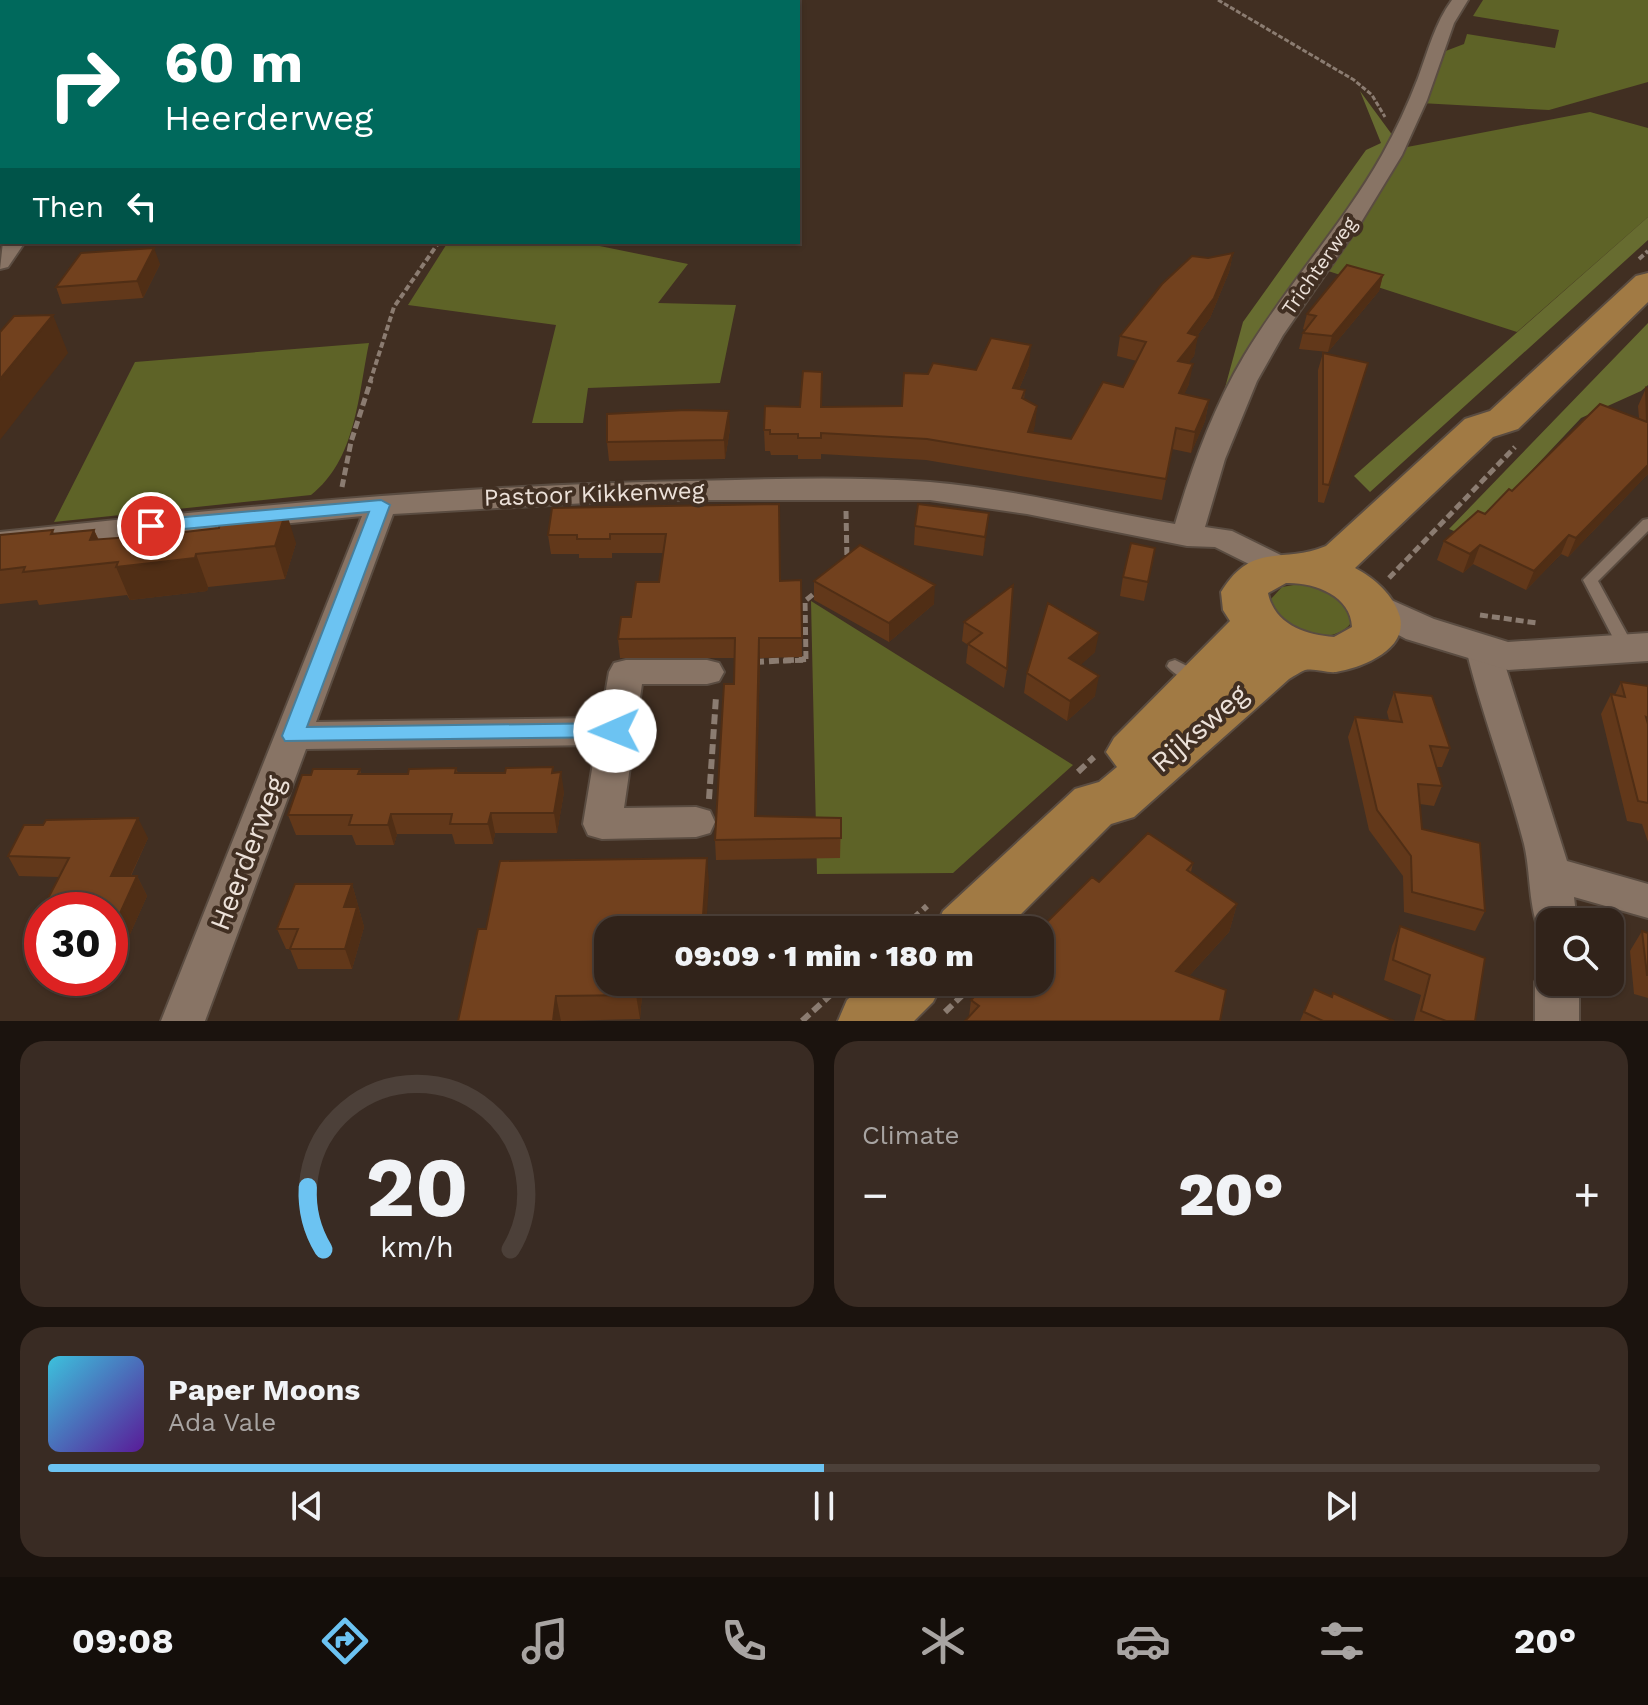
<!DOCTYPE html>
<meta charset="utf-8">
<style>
:root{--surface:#31231a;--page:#392b23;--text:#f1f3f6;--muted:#a8a4a2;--line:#4c4039;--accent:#6cc3f2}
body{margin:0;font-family:"Work Sans",sans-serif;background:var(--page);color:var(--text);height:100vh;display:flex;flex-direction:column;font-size:30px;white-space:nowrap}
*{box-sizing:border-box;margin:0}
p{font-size:26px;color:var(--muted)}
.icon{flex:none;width:44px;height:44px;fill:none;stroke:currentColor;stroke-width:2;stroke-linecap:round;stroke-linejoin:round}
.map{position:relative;height:1021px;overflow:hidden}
.side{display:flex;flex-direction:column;gap:20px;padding:20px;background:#1b130e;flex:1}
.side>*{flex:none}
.banner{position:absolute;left:0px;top:0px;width:800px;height:244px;box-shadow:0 2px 6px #0004,0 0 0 2px var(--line);background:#00695c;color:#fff;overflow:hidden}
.fabs{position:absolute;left:1536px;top:908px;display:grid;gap:16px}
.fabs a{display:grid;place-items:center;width:88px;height:88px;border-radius:16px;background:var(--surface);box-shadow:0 2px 6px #0004,0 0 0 2px var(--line);font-size:40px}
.speed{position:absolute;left:24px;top:892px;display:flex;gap:16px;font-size:40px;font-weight:700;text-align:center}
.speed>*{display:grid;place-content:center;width:104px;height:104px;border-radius:50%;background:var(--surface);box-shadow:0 2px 6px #0004,0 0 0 2px var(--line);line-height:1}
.speed .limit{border:12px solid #d22;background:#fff;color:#111}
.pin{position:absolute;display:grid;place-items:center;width:68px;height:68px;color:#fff;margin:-34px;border:4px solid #fff;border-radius:50%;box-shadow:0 2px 8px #0007}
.me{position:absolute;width:88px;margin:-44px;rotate:269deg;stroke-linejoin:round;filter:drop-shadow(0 0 6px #0008)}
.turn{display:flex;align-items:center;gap:28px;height:168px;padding:0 32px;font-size:36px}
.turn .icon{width:104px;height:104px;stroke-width:2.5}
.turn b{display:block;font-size:56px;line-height:68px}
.then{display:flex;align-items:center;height:76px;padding:0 32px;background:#0003;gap:16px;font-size:30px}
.big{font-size:60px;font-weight:800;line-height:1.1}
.side .tile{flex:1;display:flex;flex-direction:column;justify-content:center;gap:12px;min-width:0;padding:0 28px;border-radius:24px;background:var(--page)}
.side .dial{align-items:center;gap:0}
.dial svg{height:208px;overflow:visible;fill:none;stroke:var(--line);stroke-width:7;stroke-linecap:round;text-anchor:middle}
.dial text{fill:var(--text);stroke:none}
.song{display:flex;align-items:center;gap:24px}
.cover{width:96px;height:96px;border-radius:12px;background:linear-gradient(135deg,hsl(190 70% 55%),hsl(270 70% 35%))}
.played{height:8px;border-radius:4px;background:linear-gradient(90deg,var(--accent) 50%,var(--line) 50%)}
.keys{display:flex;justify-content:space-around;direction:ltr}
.heat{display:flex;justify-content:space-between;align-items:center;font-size:44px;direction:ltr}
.side .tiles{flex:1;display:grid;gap:20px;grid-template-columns:1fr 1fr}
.tile:last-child{grid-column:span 2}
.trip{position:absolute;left:594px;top:916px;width:460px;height:80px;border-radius:24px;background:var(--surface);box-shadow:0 2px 6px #0004,0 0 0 2px var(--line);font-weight:800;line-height:80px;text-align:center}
.menu{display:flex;height:128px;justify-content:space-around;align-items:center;background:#140e0a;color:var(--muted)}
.menu .icon{width:56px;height:56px}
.menu .on{color:var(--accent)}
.menu b{font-size:36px;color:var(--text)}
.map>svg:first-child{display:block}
.green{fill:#5e6327}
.forest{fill:#676c30}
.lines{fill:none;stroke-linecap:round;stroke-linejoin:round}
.service-casing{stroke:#5a4c41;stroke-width:4}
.minor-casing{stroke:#5a4c41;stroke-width:4}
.tertiary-casing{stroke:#5a4c41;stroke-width:4}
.primary-casing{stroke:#5a4c41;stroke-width:4}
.path-far3{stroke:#8b7c71;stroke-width:3;stroke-dasharray:5 2;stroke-linecap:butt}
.path-far2{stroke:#8b7c71;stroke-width:4;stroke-dasharray:6 3;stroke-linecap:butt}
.path-far1{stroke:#8b7c71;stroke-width:5;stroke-dasharray:8 4;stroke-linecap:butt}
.path{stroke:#8b7c71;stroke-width:6;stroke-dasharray:10 5;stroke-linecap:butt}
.service{fill:#887465;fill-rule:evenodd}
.minor{fill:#887465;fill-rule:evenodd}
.tertiary{fill:#887465;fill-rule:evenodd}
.primary{fill:#a17a44;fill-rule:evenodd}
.wall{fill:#62381a}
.shaded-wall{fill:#502e15}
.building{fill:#72411e;stroke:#502e15;stroke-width:2}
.route{fill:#6cc3f2;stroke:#467f9d;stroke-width:2}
.labels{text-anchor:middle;stroke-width:8;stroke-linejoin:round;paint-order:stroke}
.far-street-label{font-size:20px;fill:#ece1d9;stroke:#412f22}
.street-label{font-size:24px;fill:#ece1d9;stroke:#412f22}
.near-street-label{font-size:28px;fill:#ece1d9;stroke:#412f22}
</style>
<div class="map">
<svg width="1648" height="1021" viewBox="0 0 1648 1021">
<rect width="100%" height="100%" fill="#412f22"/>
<!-- green -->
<path class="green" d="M1483,0H1648V82L1549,110L1420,103L1443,52L1464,44L1467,34L1555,48L1559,30L1473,16Z
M1590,112L1648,128V217L1517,332L1328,271L1358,228L1402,148Z
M448,242H580L688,264L658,303L736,305L720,383L588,388L583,423H532L556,325L408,305Z
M369,343C358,396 356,460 311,495L54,522L135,362Z
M1305,583L1318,586L1349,606L1351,623C1331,649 1273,634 1270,600L1282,587Z
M811,601L1073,765L953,873L817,874Z"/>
<!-- forest -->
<path class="forest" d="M1360,91L1393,136V152C1370,166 1363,188 1347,209C1303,270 1260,329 1223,395L1243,322L1366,150L1381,143Z
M1648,217V240L1370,492L1354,476Z
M1648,323V385L1641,391L1581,418L1469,537L1449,529Z"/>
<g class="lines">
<!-- service casing -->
<g class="service-casing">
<path id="service" d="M1648,519V531L1598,581L1634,647L1632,651H1620L1583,580L1643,520Z
M1175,660L1205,675L1207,679L1205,683C1193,686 1174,675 1167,666L1169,662Z"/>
</g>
<!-- minor casing -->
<g class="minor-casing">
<path id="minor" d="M1452,0H1468L1454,23L1427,100L1402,155L1360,224L1283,335L1257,381L1225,459L1205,527L1232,531L1293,561L1298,568L1293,575L1282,578L1271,575L1215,547L1187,546L1027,514L930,500H639L393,514L316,722L601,718L609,672L614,663L626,660H707L719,663L724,672L719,681L707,684H642L624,808L696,807L710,811L715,822L710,833L696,837L602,839L588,835L583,824L596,745L306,749L205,1021H161L362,516L0,552V532C229,508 458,485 688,481C769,479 850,476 930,482C1013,489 1094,510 1175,524C1192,466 1213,408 1244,356C1286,286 1342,226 1382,155C1396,130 1408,104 1418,78C1428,51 1435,23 1452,0Z
M0,169H2V183H0Z
M3,242H25L8,267L0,269Z
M1483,637L1495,641L1500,649L1567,861L1648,884V918L1574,897L1577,922H1550V938L1541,935C1528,908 1531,873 1524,844C1507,778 1482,715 1466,649L1471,641Z
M1550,965V982H1579V1021H1535V982L1542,968Z"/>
</g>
<!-- tertiary casing -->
<g class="tertiary-casing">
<path id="tertiary" d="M1371,591L1434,619L1508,642L1648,633V661L1508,670L1406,639L1357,613L1351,604L1357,595Z"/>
</g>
<!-- primary casing -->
<g class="primary-casing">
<path id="primary" d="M1648,273V302L1518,429L1493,437L1355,568C1374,578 1394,595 1400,617C1408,650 1361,668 1336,672C1326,673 1315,668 1305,670C1300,672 1294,676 1289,679L1134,817L1111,824L1005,930H934L943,911L1075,789L1099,782L1117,767L1106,752L1114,738L1230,621L1223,610L1221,592C1253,540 1281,565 1326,546L1465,419L1490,411L1636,276ZM1286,583C1313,582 1351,595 1352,627L1334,637C1305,635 1274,624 1268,593Z
M867,982H943L933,1002L914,1021H838L847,1000Z"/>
</g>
<!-- path-far3 -->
<path class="path-far3" d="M1218,0L1354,80L1372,95L1385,117
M183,2L190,0"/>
<!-- path-far2 -->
<path class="path-far2" d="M1639,259L1648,251
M370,382L394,307L439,242"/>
<!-- path-far1 -->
<path class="path-far1" d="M342,487L351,442L371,380
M846,511L847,561
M1389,578L1515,447
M1480,615L1537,623
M783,661L806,660L805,601L816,592"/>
<!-- path -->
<path class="path" d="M754,662L806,659
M1078,772L1094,757
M709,799L716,697
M901,930L927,906
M945,1012L976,982
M802,1021L835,991"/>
<!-- service -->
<use href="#service" class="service"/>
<!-- minor -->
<use href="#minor" class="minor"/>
<!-- tertiary -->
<use href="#tertiary" class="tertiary"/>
<!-- primary -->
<use href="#primary" class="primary"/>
</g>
<!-- wall -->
<path class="wall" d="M1233,253L1229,272L1210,318L1197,336L1194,356L1188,363L1189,384L1184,394L1209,400L1205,421L1191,453L1172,449L1162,500L926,460L821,454V459H798V455H771L770,451H765L764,430L800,407L902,406L928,374L1029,365L1019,389L1025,390L1024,399L1037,406L1033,433L1071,439L1123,387L1137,361L1117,356L1120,336L1208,258Z
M160,264L143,298L62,304L56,287Z
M1383,275L1379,291L1328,352L1299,349L1303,333L1305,330L1303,329L1307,314Z
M1323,353L1363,380L1324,503L1318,502V370Z
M1646,388L1648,474L1568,557L1561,554L1526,590L1473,564L1463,573L1437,560L1444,541L1485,514L1512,491L1639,418L1638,406Z
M730,429L725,459L609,461L607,442Z
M779,504L780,581L801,580L802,657L760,658L756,816L841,818L840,858L716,860L715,840L734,684V658H620L618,639L631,617L659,582L663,553H612V558H579V554H551L548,535Z
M989,513L983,556L914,545L915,526Z
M53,530L54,534L94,530L99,540L296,543L285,579L208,587L207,591L130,600L127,595L39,605L37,600L0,604V535Z
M1155,548L1144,601L1120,596L1123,577Z
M814,581L934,604L889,642L814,600Z
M1013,585L1007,669L1004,688L966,663L968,645L962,641L964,622Z
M1095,652L1080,665L1095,696L1067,721L1024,693L1027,673Z
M1621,682L1648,686V842L1642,824L1627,821L1601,714L1611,694L1615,695Z
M1394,692L1450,748L1442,767H1436L1442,786L1434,806L1420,804L1422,829L1485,911L1475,931L1404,912L1403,876L1369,830L1348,737L1355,717L1389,720L1387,712Z
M456,768L458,773H554L564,792L557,833H495L493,844H455L452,834H397L394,845H356L352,835H296L288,815L311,775L360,769L361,774H408Z
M148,838L131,876H137L147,896L122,952L110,953V910L59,877L19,876L8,856Z
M1193,863L1191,872L1237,904L1229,932L1189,976L969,1017L971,1000L1099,882Z
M709,882L608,930V982H643L640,1019L561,1021H458L486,929Z
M352,884L364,927L352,969H298L290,949H286L277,929Z
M42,910V954H41L30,934Z
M1400,926L1475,1021H1414L1421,995L1384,980L1392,946Z
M1642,931L1648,933V998L1634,994L1630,951Z
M1314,989L1332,997L1394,1021H1300Z"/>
<!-- shaded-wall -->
<path class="shaded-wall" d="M154,248L160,264L143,298L137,281Z
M1233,253L1229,272L1210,318L1187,350L1198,336L1194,356L1175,381L1178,361L1188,333Z
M1383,275L1379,291L1328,352L1332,336Z
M53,315L68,353L0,440V379Z
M1031,345L1029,365L1011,408L1013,388Z
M1193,364L1189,384L1175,414L1179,393Z
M1209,400L1205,421L1191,453L1195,432Z
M1037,406L1035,426L1026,453L1028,432Z
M729,411L730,429L725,459L724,440Z
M1648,465V474L1568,557L1576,538Z
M286,511L296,543L285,579L275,546Z
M989,513L987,532L983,556L985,537Z
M94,530L108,563L90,540Z
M1569,535L1561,554L1526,590L1534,571Z
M1480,545L1473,564L1463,573L1470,554Z
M196,554L208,587L207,591L130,600L116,567Z
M935,585L934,604L889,642V623Z
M1099,633L1095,652L1066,678L1069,658Z
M759,638L760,658L756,836L755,816Z
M1099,676L1095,696L1067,721L1070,701Z
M561,772L564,792L557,833L554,813Z
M491,813L495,833L493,844L488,824Z
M391,814L397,834L394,845L388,825Z
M138,818L148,838L121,896L111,876Z
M707,858L709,882L706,930H702Z
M137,876L147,896L122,952L111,933Z
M352,884L364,927L352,969L345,949L344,907Z
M1237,904L1229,932L1168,999L1176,971Z
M637,982H643L640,1019L636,995Z
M556,996L561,1021H553Z"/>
<!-- building -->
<path class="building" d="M154,248L137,281L56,287L81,253Z
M1233,253L1214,298L1188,333L1198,336L1178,361L1193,364L1179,393L1209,400L1195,432L1176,428L1166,479L927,439L821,433V438H798V434H770V430H764L765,406L800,407L803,371L822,372L821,407L902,406L904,373L928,374L933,363L976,370L991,338L1031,345L1013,388L1025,390L1022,398L1037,406L1028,432L1071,439L1103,382L1123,387L1146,342L1120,336L1162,284L1192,256L1208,258Z
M1347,265L1383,275L1332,336L1303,333L1316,316L1307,314Z
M53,315L0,379V332L14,316Z
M1323,353L1368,363L1329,485L1323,484Z
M1646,388L1648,389V465L1576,538L1569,535L1534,571L1480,545L1470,554L1444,541L1478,511L1485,514L1509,489L1512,491L1600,404L1647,422Z
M686,410L729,411L724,440L607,442V414Z
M779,504L780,581L801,580L802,638H759L755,816L841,818V838L715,840L724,684H734L735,638L618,639L621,617H631L636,582H659L666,534H610V539H577V535H548L552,508Z
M918,504L989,513L985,537L915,526Z
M286,511L275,546L196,554L195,558L116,567L118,562L23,572L25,567L0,570V535L53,530L51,534L94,530L90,540L159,535L219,528L220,520Z
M1131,543L1155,548L1148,582L1123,577Z
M860,545L935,585L889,623L814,581Z
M1013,585L1007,669L968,644L982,633L964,622Z
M1048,603L1099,633L1069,658L1099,676L1070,701L1027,673Z
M1621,682L1648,686V718L1646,717L1648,724V803L1638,801L1611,694L1625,697Z
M1394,692L1432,696L1450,748L1430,746L1442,786L1418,784L1422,829L1480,843L1485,911L1412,892L1411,856L1377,810L1355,717L1402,722Z
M553,767L552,773L561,772L554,813H491L488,824H450L452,814H391L388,825H349L352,815H288L302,775H311L313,769H360L358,774H408L409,769L456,768L455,773H505L506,768Z
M138,818L111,876H137L111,933H110V910H42L69,858L8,856L24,825H43L46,820Z
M1148,833L1193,863L1187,870L1237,904L1176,971L1226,990L1220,1021H965L979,1006L971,1000L988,982H1040L1039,930L1092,877L1099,882Z
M707,858L702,930H608V982H637L636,995L556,996L553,1021H458L478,929H486L500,861Z
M295,884H352L344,907H357L345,949H290L298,929H277Z
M42,910V934H30Z
M1400,926L1485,958L1475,1021H1446L1421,1011L1430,975L1393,960Z
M1642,931L1648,933V975H1647Z
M1314,989L1332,997L1333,993L1394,1021H1323L1304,1012Z"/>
<!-- route -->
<path class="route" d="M381,500L390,505L307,727L615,723L623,725L626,731L623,737L285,741L282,736L369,512L151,532L142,526L151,520Z"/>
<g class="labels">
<!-- far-street labels -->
<g class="far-street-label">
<text transform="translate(1319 266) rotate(-55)" y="7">Trichterweg</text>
</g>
<!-- street labels -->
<g class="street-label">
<text transform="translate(594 494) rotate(-2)" y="8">Pastoor Kikkenweg</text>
</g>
<!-- near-street labels -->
<g class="near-street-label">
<text transform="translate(1199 728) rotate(-41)" y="10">Rijksweg</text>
<text transform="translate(247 853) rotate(-69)" y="10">Heerderweg</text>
</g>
</g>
</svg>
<div class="fabs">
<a><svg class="icon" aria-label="search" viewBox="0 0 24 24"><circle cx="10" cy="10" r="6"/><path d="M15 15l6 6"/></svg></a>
</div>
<div class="speed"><div class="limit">30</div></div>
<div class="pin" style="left:151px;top:526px;background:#d93025"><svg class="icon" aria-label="arrive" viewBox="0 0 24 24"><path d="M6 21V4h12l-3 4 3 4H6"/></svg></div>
<svg class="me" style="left:615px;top:731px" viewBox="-20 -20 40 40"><circle r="19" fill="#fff"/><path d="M0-13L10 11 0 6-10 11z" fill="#6cc3f2"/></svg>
<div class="trip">09:09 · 1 min · 180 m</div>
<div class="banner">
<div class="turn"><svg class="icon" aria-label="right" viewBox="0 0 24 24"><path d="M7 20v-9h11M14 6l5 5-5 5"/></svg><div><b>60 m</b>Heerderweg</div></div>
<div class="then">Then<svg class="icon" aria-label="left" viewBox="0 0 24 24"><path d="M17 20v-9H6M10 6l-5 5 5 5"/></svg></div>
</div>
</div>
<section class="side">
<div class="tiles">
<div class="tile dial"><svg viewBox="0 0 100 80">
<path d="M14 69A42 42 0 1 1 86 69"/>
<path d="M14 69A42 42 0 0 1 8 45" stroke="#6cc3f2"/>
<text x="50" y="56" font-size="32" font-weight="700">20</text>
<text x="50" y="72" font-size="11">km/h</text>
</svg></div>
<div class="tile"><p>Climate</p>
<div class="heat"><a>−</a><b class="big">20°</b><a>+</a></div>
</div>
<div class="tile">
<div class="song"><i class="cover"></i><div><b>Paper Moons</b><p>Ada Vale</p></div></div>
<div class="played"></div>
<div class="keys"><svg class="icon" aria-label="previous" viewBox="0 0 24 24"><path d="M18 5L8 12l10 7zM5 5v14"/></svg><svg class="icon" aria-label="pause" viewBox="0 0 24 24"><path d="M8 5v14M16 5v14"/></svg><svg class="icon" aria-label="next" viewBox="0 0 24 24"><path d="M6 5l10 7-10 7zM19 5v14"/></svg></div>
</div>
</div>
</section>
<nav class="menu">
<b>09:08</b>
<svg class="icon on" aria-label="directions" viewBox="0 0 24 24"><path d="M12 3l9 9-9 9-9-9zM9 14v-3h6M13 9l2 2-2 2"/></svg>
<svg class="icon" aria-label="music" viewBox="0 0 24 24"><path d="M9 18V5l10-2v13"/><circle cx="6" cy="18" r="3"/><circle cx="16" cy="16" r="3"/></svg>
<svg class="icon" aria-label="phone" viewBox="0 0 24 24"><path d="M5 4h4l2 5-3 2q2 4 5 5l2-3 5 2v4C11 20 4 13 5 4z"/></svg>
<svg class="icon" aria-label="climate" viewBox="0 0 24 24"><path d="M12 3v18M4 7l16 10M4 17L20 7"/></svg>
<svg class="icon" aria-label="car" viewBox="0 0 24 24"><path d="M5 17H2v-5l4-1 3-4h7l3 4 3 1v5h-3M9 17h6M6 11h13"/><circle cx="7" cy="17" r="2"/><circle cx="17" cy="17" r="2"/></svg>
<svg class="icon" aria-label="filters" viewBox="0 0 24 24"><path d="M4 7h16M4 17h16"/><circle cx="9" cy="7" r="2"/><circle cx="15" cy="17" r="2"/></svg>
<b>20°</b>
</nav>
